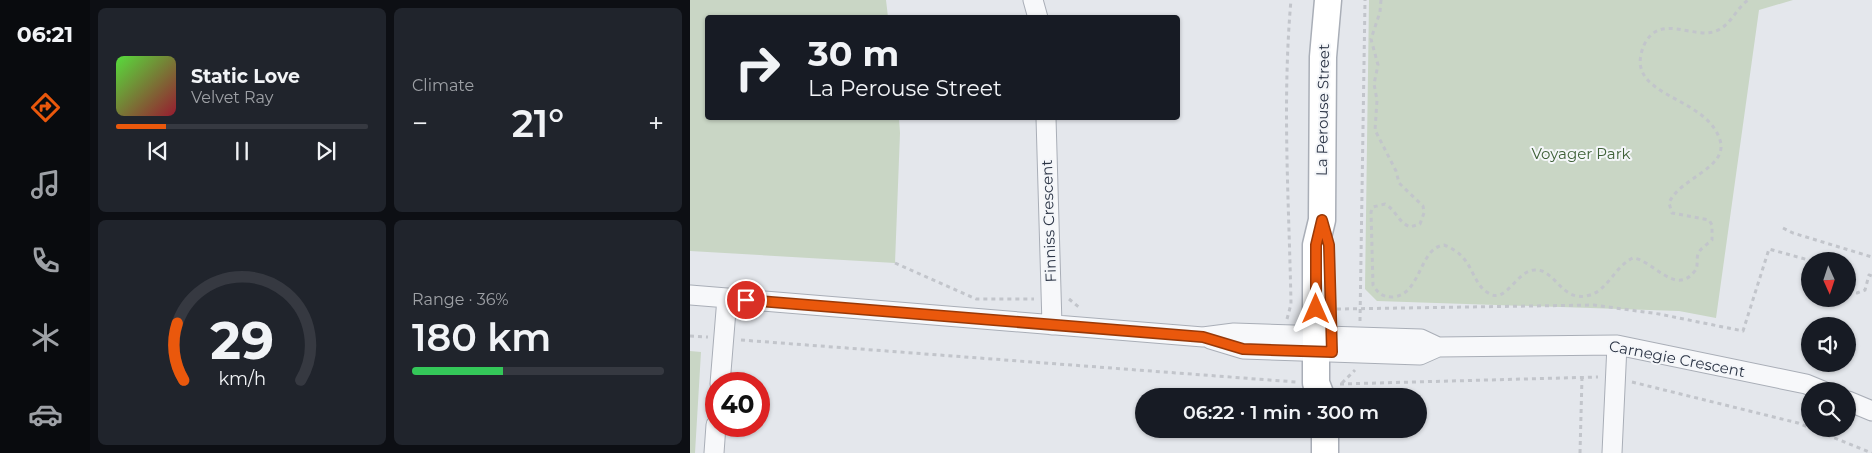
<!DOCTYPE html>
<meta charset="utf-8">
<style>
:root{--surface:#171b24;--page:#20242c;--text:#f1f3f6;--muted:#9ea1a6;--line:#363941;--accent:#ea580c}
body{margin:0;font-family:Montserrat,sans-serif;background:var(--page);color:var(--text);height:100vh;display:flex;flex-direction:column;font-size:19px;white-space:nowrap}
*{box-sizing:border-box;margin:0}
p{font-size:16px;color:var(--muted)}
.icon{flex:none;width:28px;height:28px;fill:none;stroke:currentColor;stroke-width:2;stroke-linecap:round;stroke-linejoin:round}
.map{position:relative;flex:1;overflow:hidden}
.panel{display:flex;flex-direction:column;gap:8px;padding:8px;background:#0d0f14;width:600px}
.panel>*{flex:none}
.hud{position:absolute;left:15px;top:15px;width:475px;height:105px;border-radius:5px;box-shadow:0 1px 4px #0004;background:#171b24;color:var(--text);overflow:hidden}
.needle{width:32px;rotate:177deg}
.controls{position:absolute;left:1111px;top:252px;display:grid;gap:10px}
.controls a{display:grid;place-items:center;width:55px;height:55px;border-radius:50%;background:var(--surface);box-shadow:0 1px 4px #0004;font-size:25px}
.speed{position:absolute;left:15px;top:372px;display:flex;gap:10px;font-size:25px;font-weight:700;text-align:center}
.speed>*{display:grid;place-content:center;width:65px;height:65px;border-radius:50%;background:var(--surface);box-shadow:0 1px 4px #0004;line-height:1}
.speed .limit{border:8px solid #d22;background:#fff;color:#111}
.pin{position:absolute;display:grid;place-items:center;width:42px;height:42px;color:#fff;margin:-21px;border:2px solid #fff;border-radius:50%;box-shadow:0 1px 5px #0007}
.me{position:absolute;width:55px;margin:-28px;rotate:0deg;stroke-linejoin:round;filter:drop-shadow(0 0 4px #0008)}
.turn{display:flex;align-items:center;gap:18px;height:105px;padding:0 20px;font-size:22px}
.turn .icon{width:65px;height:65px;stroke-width:2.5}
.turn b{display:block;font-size:35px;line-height:42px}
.big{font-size:38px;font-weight:600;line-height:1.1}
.panel .tile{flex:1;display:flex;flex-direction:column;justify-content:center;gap:8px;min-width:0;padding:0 18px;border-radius:8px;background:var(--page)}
.panel .dial{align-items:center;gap:0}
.dial svg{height:130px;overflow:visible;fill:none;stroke:var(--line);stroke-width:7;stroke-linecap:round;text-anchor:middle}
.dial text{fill:var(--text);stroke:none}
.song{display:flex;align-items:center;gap:15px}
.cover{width:60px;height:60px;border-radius:8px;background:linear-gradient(135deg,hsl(110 70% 55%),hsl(350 70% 35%))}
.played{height:5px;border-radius:2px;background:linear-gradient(90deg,var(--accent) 20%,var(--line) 20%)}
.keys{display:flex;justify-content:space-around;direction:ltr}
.heat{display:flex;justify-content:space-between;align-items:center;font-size:28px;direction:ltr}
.charge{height:8px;border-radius:4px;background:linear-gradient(90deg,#34c759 36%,var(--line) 0)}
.panel .tiles{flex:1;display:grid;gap:8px;grid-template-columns:repeat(2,1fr)}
.trip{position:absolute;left:445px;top:388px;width:292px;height:50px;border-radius:25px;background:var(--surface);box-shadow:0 1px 4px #0004;font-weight:600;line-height:50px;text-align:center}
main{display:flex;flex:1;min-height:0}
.tab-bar{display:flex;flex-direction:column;width:90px;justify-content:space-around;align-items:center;background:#090b0e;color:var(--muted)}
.tab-bar .icon{width:35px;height:35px}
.tab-bar .selected{color:var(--accent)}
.tab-bar b{font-size:22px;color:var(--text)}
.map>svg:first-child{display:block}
.green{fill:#c9d6c5}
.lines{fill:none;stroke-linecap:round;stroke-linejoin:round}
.street-casing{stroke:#a9aeb7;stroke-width:21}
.secondary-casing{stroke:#a9aeb7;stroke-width:29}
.path{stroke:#c2c5cb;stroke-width:3;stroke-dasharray:4 4;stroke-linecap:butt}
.street{stroke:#f7f8fa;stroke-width:19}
.secondary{stroke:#fff;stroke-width:26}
.route-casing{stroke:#983908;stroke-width:12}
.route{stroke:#ea580c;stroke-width:9}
.labels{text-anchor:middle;stroke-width:4;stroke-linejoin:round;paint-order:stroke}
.street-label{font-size:15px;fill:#2b3445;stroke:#f4f6f9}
.park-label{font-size:15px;fill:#3f6138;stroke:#f4f6f9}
</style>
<main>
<nav class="tab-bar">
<b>06:21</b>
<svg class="icon selected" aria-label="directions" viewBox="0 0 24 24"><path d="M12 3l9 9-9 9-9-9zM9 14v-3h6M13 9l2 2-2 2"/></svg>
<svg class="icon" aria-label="music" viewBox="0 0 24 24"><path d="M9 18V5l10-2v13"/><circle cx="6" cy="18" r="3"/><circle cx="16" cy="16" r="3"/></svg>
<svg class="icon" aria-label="phone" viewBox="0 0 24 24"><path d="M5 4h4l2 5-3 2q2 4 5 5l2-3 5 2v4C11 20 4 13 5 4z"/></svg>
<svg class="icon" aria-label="climate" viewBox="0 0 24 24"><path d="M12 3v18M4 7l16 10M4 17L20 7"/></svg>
<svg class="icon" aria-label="car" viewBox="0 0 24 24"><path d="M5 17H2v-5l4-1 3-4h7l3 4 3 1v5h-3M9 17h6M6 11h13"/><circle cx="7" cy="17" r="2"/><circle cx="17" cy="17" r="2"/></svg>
</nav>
<section class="panel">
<div class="tiles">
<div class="tile">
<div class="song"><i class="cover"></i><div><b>Static Love</b><p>Velvet Ray</p></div></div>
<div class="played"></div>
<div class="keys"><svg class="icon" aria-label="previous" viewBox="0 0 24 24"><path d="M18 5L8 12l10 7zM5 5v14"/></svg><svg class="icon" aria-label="pause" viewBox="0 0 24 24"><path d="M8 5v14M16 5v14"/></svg><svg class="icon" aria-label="next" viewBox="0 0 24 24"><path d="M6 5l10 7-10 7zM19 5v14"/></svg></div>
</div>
<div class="tile"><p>Climate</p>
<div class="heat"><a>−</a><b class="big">21°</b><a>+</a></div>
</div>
<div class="tile dial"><svg viewBox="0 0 100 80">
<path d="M14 69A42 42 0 1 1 86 69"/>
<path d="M14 69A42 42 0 0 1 10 34" stroke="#ea580c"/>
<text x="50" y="56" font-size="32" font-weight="700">29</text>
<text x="50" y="72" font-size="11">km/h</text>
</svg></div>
<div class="tile"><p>Range · 36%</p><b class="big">180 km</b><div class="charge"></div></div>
</div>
</section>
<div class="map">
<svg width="1182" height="453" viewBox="0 0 1182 453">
<rect width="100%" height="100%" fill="#e4e7ec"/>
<!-- green -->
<path class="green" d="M0,0H196L198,17L18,18V118H209L210,133L205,263L0,251Z
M679,0H1103L1069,10L1026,318L989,311L687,301L675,289Z
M0,351L11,352L5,453H0Z"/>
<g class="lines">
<!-- street casing -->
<g class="street-casing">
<path id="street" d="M343,0L348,18
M356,118L362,325
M0,295L513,337L544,333L731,339L748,347
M520,339L553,349L730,355L748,347L927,345L1116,384L1133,391
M30,384L37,298
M1158,401L1182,411
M24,453L26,425
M922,453L927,345"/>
</g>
<!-- secondary casing -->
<g class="secondary-casing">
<path id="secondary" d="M631,396L626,383V245L632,220L633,57L638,0
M635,429V453"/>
</g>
<!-- path -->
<path class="path" d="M691,0L690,12L681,39L688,65L684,84L687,100L685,130L706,171L709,183L733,206L734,213L730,224L720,227C708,222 706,210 695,204L683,207L681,212L683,285C688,293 692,297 702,297C725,296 728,267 741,252C745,248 748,246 754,245C786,257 779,283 800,294C816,303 827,271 844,270C866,268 871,304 900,295C918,290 925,266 943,258C963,260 985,296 1004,272C1009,267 1006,260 1008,254C1010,248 1018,244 1022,240V225L1019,220L982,213L979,203C989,178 1039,168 1030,140C1018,102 959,98 951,68C949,61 951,52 954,45C970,12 1003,40 1026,31C1041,25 1045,10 1058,0
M1093,228L1103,233L1182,257
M205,263L286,299H344
M1158,292L1167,293L1175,290L1179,275L1182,276
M379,299L390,308
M647,309L904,305L969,314L1053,331L1079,249L1122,261
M597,319L601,304C599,201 592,102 601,0
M670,321L675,0
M0,336L18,337
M51,340L606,382
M942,382L1108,423L1120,428
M652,383L665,370
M650,384L908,377
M1122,429L1182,453
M890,453L892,377"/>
<!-- street -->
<use href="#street" class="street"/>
<!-- secondary -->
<use href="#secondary" class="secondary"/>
</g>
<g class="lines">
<!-- route casing -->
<g class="route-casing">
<path id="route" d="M56,300L513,337L553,349L642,352L639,245L632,220L626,245V309"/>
</g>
<!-- route -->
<use href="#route" class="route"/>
</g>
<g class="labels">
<!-- street labels -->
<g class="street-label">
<text transform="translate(633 110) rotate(-89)" y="5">La Perouse Street</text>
<text transform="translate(359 221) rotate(-92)" y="5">Finniss Crescent</text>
<text transform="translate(987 359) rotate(11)" y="5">Carnegie Crescent</text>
</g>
<!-- park labels -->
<g class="park-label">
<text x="891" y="159">Voyager Park</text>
</g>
</g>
</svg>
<div class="controls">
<a><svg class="needle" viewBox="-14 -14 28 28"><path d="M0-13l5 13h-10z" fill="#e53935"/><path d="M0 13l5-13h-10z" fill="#9ea1a6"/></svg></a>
<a><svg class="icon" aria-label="sound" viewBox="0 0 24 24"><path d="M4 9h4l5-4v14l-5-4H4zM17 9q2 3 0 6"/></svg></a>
<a><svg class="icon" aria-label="search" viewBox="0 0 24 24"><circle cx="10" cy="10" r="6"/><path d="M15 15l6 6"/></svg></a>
</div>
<div class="speed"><div class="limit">40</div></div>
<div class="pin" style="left:56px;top:300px;background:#d93025"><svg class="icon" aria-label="arrive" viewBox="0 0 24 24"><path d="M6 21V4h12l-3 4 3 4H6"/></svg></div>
<svg class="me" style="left:626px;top:309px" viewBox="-20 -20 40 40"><path d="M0-17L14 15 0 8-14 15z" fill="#ea580c" stroke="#fff" stroke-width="4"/></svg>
<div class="trip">06:22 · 1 min · 300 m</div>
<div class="hud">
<div class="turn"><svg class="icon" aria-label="right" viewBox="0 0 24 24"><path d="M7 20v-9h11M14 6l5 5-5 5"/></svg><div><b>30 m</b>La Perouse Street</div></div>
</div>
</div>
</main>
